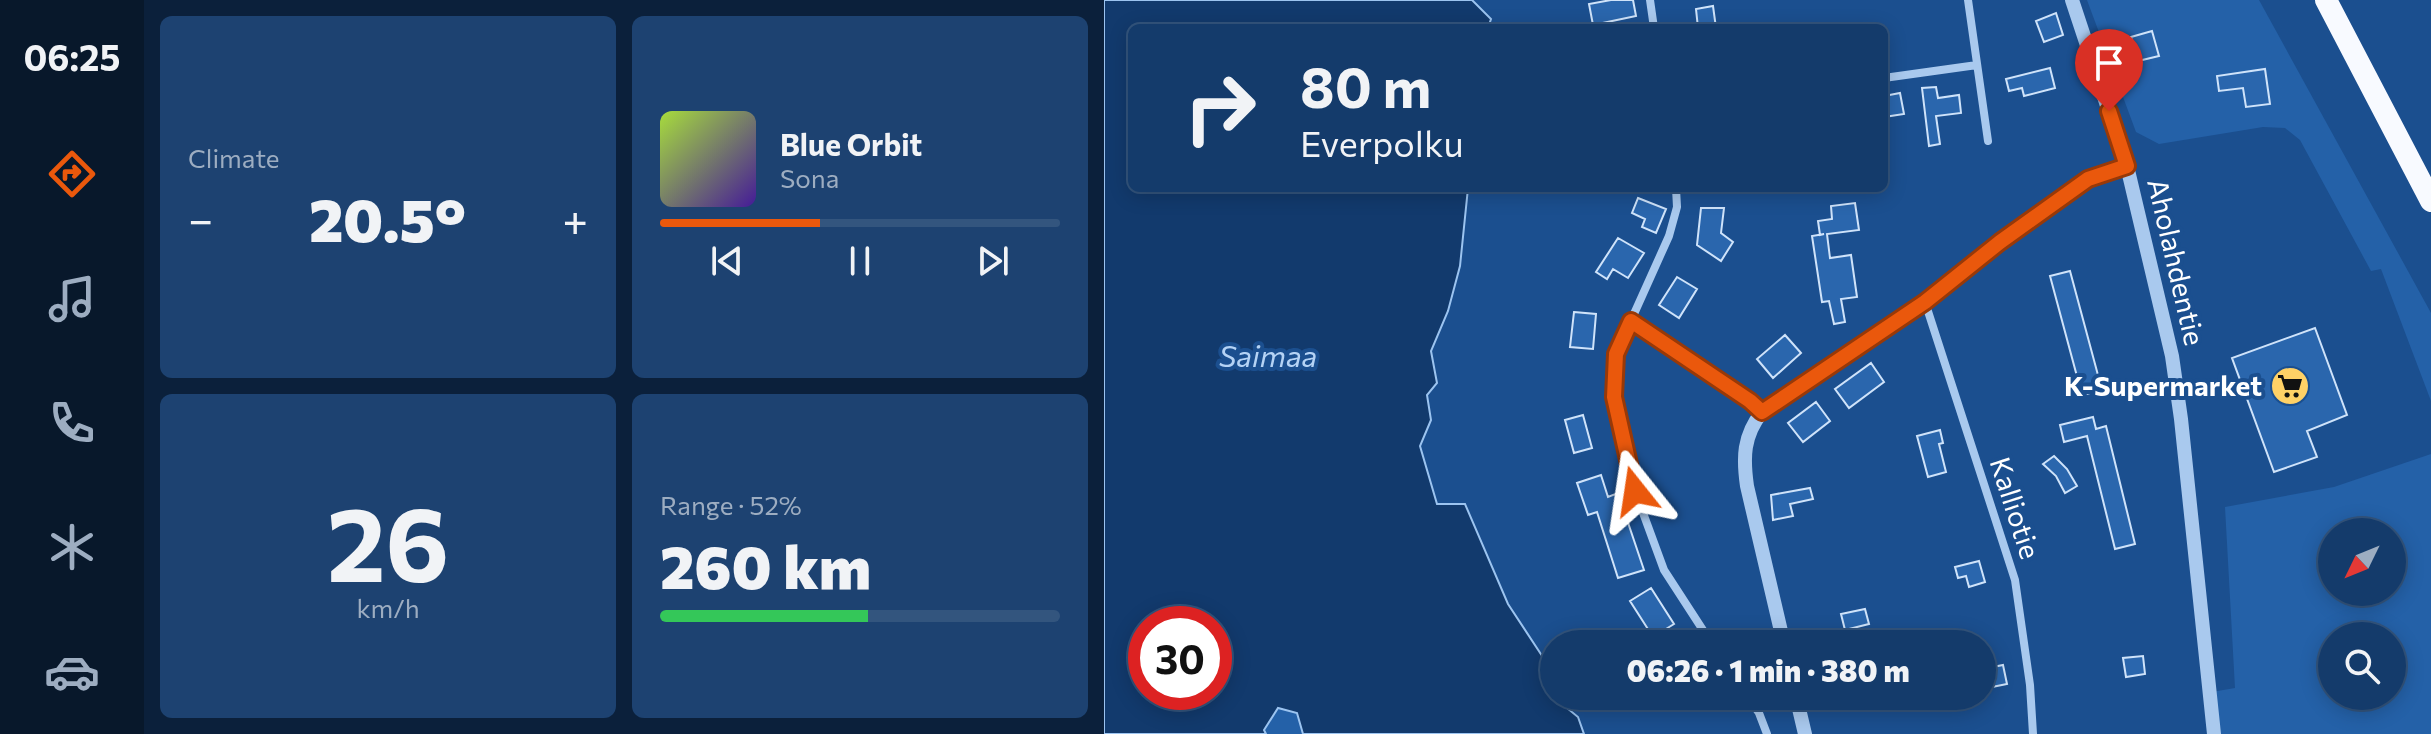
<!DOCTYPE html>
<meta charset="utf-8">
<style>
:root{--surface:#143b6b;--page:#1d4271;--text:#f1f3f6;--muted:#9dadc1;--line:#33557e;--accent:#ea580c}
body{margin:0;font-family:Commissioner,sans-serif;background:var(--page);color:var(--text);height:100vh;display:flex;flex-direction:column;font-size:30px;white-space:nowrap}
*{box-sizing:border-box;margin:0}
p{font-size:26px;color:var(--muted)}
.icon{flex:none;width:44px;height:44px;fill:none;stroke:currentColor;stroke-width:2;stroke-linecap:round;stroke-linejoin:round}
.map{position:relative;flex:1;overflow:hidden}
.sheet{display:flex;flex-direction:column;gap:16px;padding:16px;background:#0b203b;width:960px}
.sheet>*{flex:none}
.banner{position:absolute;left:24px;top:24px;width:760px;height:168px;border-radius:12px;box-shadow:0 4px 20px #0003,0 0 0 2px var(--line);background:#143b6b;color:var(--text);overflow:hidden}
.needle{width:52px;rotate:227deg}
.controls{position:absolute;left:1214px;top:518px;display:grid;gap:16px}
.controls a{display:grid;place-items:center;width:88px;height:88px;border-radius:50%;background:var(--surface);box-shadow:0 4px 20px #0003,0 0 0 2px var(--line);font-size:40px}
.speed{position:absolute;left:24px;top:606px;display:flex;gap:16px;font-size:40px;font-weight:700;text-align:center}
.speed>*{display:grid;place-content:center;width:104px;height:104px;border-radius:50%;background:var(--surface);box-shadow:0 4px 20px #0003,0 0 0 2px var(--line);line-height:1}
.speed .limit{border:12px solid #d22;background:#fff;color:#111}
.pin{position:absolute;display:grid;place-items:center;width:68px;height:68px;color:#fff;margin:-82px -34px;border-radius:50% 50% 50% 0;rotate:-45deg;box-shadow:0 0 8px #0007}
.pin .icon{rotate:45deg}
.me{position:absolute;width:88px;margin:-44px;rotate:345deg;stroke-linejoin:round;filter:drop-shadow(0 0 6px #0008)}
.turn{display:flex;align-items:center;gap:28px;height:168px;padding:0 40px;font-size:36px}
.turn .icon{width:104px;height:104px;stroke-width:2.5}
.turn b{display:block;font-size:56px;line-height:68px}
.big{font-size:60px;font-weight:800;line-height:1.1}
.sheet .tile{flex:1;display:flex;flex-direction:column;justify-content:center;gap:12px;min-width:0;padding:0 28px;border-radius:12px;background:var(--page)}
.sheet .dial{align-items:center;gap:0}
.dial b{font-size:104px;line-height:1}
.song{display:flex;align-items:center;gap:24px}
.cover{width:96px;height:96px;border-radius:12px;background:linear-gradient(135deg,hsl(80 70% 55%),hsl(260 70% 35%))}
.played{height:8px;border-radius:4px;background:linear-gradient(90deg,var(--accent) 40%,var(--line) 40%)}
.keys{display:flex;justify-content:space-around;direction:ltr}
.heat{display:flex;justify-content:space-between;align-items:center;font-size:44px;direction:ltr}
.charge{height:12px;border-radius:6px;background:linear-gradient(90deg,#34c759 52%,var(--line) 0)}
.sheet .tiles{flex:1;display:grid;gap:16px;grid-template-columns:repeat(2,1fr)}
.trip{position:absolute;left:436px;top:630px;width:456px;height:80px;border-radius:40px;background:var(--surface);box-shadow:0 4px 20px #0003,0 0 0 2px var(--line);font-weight:800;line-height:80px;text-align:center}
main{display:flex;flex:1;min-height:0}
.tabs{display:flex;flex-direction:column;width:144px;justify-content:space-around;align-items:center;background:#08182b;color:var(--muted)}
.tabs .icon{width:56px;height:56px}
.tabs .active{color:var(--accent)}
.tabs b{font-size:36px;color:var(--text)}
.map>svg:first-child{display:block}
.green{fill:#2461a8;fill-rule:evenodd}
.water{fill:#123a6d;stroke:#9cc4f0;stroke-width:2;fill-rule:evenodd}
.building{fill:#2a66ad;stroke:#cfe3fa;stroke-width:2}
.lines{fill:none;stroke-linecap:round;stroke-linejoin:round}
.minor{stroke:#a9c9ee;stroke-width:8}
.tertiary{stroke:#a9c9ee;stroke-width:14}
.trunk{stroke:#f8faff;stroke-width:22}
.route-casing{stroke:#983908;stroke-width:20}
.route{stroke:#ea580c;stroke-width:14}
.labels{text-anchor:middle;stroke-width:8;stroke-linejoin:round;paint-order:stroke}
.street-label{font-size:28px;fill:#fff;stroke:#1b4f8f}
.poi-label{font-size:28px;font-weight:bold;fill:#fff;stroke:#1b4f8f;text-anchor:end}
.water-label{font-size:30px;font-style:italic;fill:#b5d3f5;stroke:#1b4f8f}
</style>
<main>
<nav class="tabs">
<b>06:25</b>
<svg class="icon active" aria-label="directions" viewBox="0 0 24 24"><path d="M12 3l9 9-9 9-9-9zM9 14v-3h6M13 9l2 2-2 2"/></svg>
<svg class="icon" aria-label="music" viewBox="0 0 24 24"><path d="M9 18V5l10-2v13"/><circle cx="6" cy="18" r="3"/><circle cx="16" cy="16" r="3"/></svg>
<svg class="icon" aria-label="phone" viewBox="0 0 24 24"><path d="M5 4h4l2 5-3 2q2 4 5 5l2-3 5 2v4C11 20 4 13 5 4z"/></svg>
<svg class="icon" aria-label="climate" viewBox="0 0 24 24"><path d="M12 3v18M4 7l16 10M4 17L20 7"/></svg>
<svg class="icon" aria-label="car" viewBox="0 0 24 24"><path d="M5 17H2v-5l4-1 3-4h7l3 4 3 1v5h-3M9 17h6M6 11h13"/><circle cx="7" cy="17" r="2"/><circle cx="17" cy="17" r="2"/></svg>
</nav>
<section class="sheet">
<div class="tiles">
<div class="tile"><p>Climate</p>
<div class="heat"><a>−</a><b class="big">20.5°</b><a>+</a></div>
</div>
<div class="tile">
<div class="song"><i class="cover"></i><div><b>Blue Orbit</b><p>Sona</p></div></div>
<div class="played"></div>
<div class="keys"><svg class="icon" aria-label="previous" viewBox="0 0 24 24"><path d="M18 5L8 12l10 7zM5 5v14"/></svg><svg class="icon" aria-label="pause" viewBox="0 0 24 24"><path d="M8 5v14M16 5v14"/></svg><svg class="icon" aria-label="next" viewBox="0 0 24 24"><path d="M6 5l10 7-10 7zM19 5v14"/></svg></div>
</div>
<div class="tile dial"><b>26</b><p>km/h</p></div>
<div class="tile"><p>Range · 52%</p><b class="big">260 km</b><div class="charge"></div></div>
</div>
</section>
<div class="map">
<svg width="1327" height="734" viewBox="0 0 1327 734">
<rect width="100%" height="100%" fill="#1b4f8f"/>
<!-- green -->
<path class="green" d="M983,0H1155L1327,313V401L1277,269L1267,271L1196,140L1181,128L1159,127L1055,144L1032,132Z
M1327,454V734H1106L1102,693L1131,688L1121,507L1230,487ZM1228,532H1288V592H1228ZM1228,636H1288V696H1228Z
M174,707L193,713L199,734H162L160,730Z"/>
<!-- water -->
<path class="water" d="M0,0H368L387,19L384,28H28V188H364L356,266L344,311L327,351L333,383L323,395L327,420L316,446L333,504H361L404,604L448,671L451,698L474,717L480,734H199L193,713L174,708L160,730L162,734H0ZM42,624H110V692H42Z"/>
<!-- building -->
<path class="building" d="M507,0H529L532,16L489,25L485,4Z
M609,6L612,28H594L592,9Z
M952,13L959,35L940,42L932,21Z
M1048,31L1055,56L1034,61L1027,37Z
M946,68L951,88L920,96L918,88L905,91L902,79Z
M1161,69L1166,104L1142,107L1139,88L1115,91L1113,76Z
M832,87L834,98L855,95L857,113L832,116L836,144L825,146L818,88Z
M796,93L800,114L780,117V96Z
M534,198L562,209L552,233L538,227L541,219L528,213Z
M751,203L755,230L723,234L726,258L747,255L753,297L737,299L741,322L730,324L725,301L718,302L708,236L720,234L716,235L714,221L728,219L727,206Z
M597,208H620L617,233L629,242L617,261L593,245Z
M514,238L540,253L524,278L509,269L503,279L492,272Z
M966,271L998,390L978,395L946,276Z
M573,277L593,289L575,318L555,305Z
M470,312L492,314L489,349L466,347Z
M1211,328L1243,415L1203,431L1213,457L1170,472L1128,358Z
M681,335L697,353L669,378L653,359Z
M767,363L780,382L745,408L731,389Z
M712,402L726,421L699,442L684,423Z
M479,415L488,448L470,453L461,420Z
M989,417L992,429L1002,426L1031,544L1011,549L983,436L960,442L956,425Z
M836,430L839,443L835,444L842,472L824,477L813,436Z
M950,456L963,469L973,486L961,493L952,476L939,464Z
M497,475L504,497L514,493L540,570L514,578L493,512L484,515L473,483Z
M706,488L709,499L686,504L689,516L669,520L667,495Z
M875,561L881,582L865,587L862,576L854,578L851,567Z
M547,588L570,624L549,637L526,601Z
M761,609L765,624L741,630L737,614Z
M1039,656L1041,674L1022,677L1019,658Z
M899,665L903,684L883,688L879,669Z"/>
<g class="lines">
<!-- minor -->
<path class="minor" d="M546,0L550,28
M864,0L884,141
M780,78L873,65
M572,188L573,207L565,236L512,354L510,397L531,491L560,570L608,644
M821,302L911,580L926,685L929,734
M527,321L646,401L658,412
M643,696L655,713L663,734"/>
<!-- tertiary -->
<path class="tertiary" d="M968,0L1023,166L1068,356L1077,419L1110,734
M680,644L643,486C639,458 639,436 658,412L821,302L896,242L984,179L1023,166
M692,696L701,734"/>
<!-- trunk -->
<path class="trunk" d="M1222,0L1327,201"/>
</g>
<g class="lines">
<!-- route casing -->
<g class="route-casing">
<path id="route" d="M531,491L510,397L512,354L527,321L646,401L658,412L821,302L896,242L984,179L1023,166L1005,111"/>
</g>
<!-- route -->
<use href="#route" class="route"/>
</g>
<!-- icons -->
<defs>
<g id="supermarket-disc" transform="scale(2)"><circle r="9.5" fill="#ffd166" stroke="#1b4f8f"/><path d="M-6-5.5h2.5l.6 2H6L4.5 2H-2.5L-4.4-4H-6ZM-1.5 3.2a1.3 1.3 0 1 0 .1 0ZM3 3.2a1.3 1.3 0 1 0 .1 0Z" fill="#111"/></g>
</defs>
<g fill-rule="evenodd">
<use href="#supermarket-disc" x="1186" y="386"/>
</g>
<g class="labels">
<!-- street labels -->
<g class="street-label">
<text transform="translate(1072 262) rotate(77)" y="10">Aholahdentie</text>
<text transform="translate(911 508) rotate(72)" y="10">Kalliotie</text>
</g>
<!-- poi labels -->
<g class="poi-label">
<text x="1158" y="396">K-Supermarket</text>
</g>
<!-- water labels -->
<g class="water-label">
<text x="164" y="367">Saimaa</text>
</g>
</g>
</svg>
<div class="controls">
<a><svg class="needle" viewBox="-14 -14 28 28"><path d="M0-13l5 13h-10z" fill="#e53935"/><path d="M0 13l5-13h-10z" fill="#9dadc1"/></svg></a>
<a><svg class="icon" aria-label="search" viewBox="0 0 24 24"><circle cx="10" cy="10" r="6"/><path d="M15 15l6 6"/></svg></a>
</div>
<div class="speed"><div class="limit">30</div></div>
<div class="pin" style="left:1005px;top:111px;background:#d93025"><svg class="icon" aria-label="arrive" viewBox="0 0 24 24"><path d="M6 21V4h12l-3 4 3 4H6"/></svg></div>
<svg class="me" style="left:531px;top:491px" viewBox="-20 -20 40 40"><path d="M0-17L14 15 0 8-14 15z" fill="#ea580c" stroke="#fff" stroke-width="4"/></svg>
<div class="trip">06:26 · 1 min · 380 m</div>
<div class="banner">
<div class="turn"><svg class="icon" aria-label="right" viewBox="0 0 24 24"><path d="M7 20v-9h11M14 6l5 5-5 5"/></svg><div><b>80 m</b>Everpolku</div></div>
</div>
</div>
</main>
